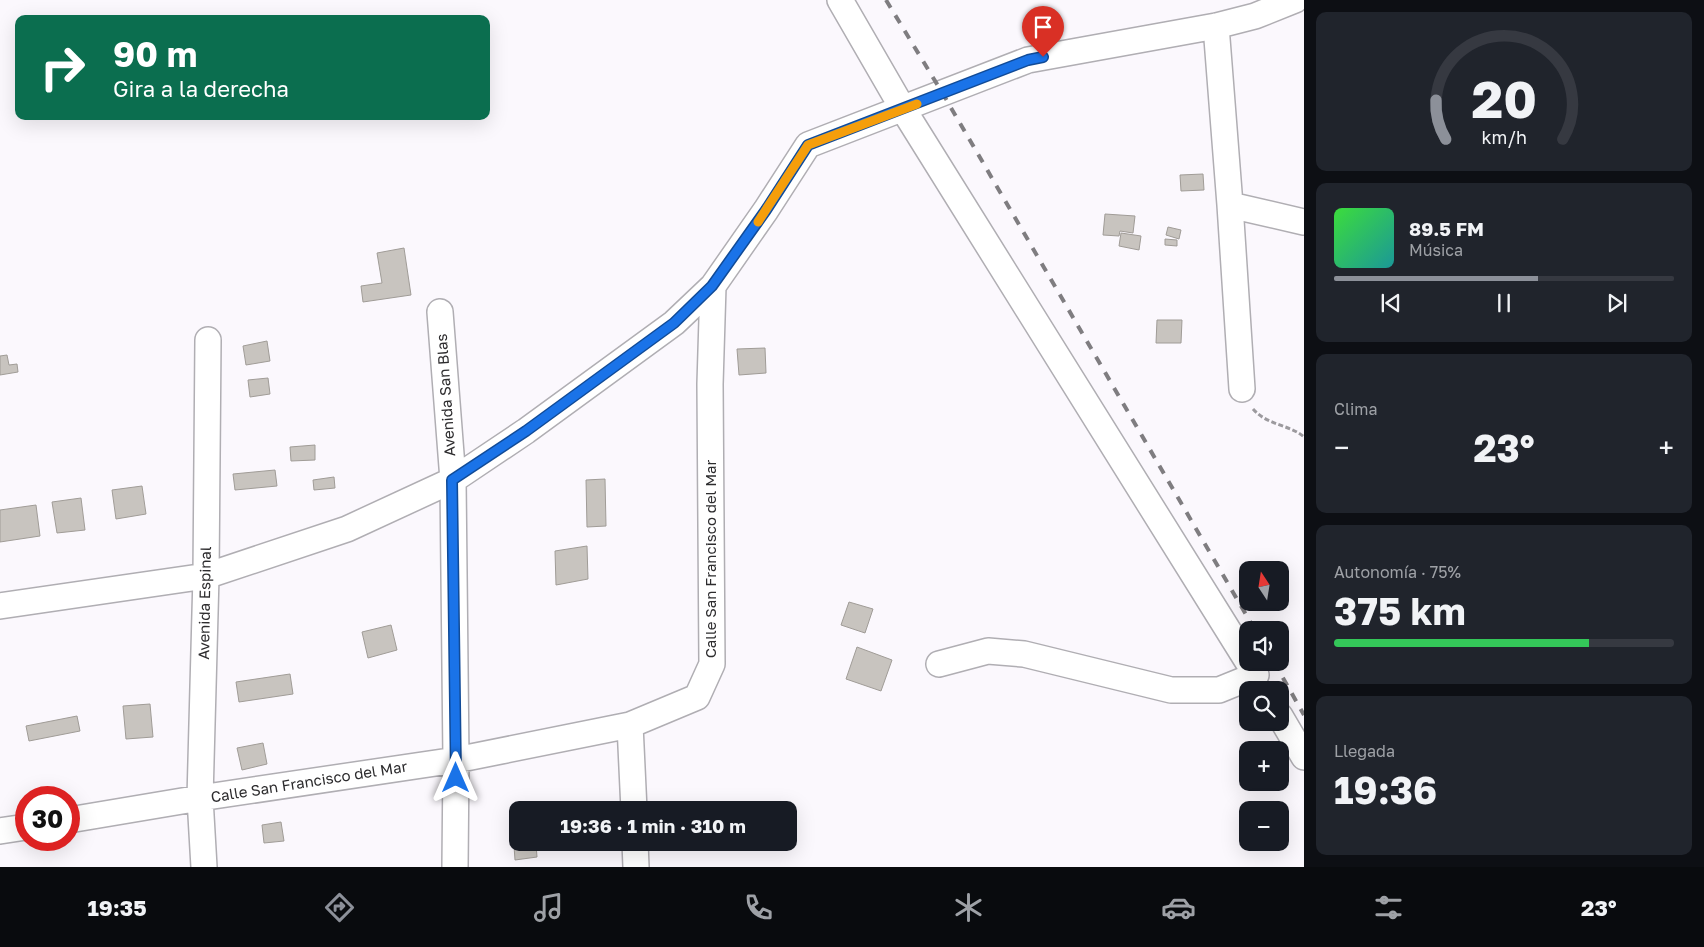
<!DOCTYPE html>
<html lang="es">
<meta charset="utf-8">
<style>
:root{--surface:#171b24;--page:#20242c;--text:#f1f3f6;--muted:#9ea1a6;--line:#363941;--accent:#8c9099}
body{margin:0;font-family:"Golos Text",sans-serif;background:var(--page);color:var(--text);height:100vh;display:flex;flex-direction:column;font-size:19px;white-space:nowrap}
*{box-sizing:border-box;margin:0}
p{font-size:16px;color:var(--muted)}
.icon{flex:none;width:28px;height:28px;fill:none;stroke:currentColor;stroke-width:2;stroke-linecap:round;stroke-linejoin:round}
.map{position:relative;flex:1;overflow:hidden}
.sheet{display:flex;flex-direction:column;gap:12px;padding:12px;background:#0d0f14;width:400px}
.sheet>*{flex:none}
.banner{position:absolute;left:15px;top:15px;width:475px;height:105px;border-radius:10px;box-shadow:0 5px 20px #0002;background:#0b6e4f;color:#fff;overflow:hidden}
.needle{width:32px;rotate:348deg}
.tools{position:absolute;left:1239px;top:561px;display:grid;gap:10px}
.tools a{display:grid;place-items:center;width:50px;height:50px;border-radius:10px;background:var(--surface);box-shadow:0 5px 20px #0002;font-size:25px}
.speed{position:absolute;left:15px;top:786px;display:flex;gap:10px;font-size:25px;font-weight:700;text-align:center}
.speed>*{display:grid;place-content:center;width:65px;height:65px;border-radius:50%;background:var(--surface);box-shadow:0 5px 20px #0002;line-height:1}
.speed .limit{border:8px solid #d22;background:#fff;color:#111}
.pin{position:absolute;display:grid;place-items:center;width:42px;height:42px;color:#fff;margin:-51px -21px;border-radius:50% 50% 50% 0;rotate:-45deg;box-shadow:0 0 5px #0007}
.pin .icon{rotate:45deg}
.me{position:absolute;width:55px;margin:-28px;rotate:0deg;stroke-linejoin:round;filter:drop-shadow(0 0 4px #0008)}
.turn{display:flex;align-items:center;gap:18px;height:105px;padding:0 15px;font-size:22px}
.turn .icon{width:65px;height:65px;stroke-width:2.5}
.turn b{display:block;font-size:35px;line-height:42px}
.big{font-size:38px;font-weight:700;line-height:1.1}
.sheet .card{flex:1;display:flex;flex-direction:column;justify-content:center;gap:8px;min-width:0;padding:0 18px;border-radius:10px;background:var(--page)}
.sheet .dial{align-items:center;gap:0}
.dial svg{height:130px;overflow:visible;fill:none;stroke:var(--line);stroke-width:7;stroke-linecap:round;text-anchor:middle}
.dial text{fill:var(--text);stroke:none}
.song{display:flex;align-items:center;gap:15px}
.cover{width:60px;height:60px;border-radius:8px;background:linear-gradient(135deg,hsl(120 70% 55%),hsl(180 70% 35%))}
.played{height:5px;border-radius:2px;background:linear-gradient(90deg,var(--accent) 60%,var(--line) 60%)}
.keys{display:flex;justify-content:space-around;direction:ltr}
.heat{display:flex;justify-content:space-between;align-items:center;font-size:28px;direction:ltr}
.charge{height:8px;border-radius:4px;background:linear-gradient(90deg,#34c759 75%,var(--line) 0)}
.trip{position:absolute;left:509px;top:801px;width:288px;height:50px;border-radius:10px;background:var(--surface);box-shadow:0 5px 20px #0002;font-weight:700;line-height:50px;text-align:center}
.menu{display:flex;height:80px;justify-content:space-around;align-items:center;background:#090b0e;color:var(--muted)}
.menu .icon{width:35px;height:35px}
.menu .active{color:var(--accent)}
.menu b{font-size:22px;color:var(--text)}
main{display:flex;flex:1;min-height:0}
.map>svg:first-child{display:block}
.building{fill:#c8c4bf;stroke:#a09c97}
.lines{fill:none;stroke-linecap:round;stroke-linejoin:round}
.street-casing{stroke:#b0aeb3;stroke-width:28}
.path{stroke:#9c9a9e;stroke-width:3;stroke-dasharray:5 2.5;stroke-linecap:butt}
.street{stroke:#fff;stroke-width:25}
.rail{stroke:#7f7d80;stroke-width:4;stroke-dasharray:9 9;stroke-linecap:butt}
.route-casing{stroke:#114b97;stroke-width:12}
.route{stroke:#1a73e8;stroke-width:9}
.slow{stroke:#f59e0b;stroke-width:9}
.labels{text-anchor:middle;stroke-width:4;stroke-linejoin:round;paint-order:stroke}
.street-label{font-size:15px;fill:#2d2c2e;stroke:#fff}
</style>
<main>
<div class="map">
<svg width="1304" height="867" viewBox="0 0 1304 867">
<rect width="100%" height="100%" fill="#fbf8fd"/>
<!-- building -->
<path class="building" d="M1203,174L1204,190L1181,191L1180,175Z
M1105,214L1135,216L1133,233L1120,231L1119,236L1103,235Z
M1168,227L1181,230L1179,239L1166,235Z
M1121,233L1141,236L1139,250L1119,246Z
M1165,239L1177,240V246L1165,245Z
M404,248L411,295L363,302L361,286L382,283L377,253Z
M1157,320H1182L1181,343H1156Z
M267,341L270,361L246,365L243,346Z
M765,348L766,373L739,375L737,349Z
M7,355L9,365L17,364L18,372L0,375V356Z
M268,378L270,394L250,397L248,380Z
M315,445V460L291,461L290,447Z
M275,470L277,486L235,490L233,474Z
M334,477L335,488L314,490L313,480Z
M605,479L606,526L587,527L586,480Z
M142,486L146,514L116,519L112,490Z
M81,498L85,530L57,533L52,502Z
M36,505L40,536L0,542V510Z
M587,546L588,579L556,585L555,551Z
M849,602L873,609L865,633L841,625Z
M391,625L397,650L368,658L362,632Z
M857,647L892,660L881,691L846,679Z
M290,674L293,694L239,702L236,682Z
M150,704L153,737L126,739L123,706Z
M77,716L80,731L29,741L26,726Z
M263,743L267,764L242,770L237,748Z
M281,822L284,841L264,843L262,825Z
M536,844L537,857L515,860L514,846Z"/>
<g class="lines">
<!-- street casing -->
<g class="street-casing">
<path id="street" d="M840,0L903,109L1248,662
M1216,26L1230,205L1242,389
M1230,205L1304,222
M440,312L453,480L456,760L455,867
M0,606L206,576L347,529L453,480L526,431L674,323L713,286L766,210L808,145L1028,60L1216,26L1255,16L1295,0
M939,664L988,651L1024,654L1171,690H1219L1256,675
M1280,716L1304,757
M630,725L634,810
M69,820L200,798L456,760L630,725L697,697L712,664L710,384L713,286
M0,831L26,827
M635,842L636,867
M204,867L200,798L206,576L208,340"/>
</g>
<!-- path -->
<path class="path" d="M1253,409C1268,426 1289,424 1304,437"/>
<!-- street -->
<use href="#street" class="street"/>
<!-- rail -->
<path class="rail" d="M886,0L943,94L1255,630
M1274,662L1304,715"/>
</g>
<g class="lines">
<!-- route casing -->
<g class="route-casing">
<path id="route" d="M456,778L452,480L526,431L674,323L712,286L766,210L808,145L1028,60L1043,57"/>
</g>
<!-- route -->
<use href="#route" class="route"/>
<!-- slow -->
<path class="slow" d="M758,222L808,145L917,104"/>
</g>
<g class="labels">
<!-- street labels -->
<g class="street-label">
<text transform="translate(446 395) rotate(-94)" y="5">Avenida San Blas</text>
<text transform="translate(711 559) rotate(-90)" y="5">Calle San Francisco del Mar</text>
<text transform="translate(205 603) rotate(-89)" y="5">Avenida Espinal</text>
<text transform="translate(309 782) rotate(-9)" y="5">Calle San Francisco del Mar</text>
</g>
</g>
</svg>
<div class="tools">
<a><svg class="needle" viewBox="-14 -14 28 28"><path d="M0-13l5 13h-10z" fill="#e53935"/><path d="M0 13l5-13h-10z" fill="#9ea1a6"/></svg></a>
<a><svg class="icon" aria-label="sound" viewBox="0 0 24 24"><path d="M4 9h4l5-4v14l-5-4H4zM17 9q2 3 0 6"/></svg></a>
<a><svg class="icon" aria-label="search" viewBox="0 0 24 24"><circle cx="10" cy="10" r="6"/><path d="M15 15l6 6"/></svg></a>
<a>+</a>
<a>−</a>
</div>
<div class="speed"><div class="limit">30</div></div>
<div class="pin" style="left:1043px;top:57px;background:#d93025"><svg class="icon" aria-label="arrive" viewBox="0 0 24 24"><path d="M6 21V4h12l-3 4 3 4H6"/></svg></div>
<svg class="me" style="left:456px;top:778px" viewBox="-20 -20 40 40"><path d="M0-17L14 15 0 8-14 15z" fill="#1a73e8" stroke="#fff" stroke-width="4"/></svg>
<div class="trip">19:36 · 1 min · 310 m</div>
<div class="banner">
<div class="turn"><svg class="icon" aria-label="right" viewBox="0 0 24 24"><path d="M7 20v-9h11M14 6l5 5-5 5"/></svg><div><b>90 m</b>Gira a la derecha</div></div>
</div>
</div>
<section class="sheet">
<div class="card dial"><svg viewBox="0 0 100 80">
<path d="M14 69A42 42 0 1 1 86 69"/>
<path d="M14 69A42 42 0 0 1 8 45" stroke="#8c9099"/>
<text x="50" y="56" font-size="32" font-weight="700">20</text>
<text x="50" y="72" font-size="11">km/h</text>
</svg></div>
<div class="card">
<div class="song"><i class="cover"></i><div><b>89.5 FM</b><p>Música</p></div></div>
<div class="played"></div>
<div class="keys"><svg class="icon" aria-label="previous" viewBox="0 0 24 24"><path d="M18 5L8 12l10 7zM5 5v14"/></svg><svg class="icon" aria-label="pause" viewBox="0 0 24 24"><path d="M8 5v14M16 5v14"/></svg><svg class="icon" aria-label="next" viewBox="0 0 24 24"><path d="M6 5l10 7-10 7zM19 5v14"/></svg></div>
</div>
<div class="card"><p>Clima</p>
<div class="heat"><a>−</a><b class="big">23°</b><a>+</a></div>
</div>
<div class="card"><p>Autonomía · 75%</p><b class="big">375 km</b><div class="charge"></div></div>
<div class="card"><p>Llegada</p><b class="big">19:36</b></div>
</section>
</main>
<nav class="menu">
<b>19:35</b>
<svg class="icon active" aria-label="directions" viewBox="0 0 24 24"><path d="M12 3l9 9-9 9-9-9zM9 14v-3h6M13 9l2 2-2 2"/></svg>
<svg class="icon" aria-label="music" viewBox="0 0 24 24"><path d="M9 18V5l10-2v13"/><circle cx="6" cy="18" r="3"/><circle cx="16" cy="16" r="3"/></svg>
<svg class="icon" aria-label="phone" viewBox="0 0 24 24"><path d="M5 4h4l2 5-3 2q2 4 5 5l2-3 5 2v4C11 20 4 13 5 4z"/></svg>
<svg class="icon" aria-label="climate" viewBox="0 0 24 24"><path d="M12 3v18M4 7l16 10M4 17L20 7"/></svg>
<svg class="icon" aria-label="car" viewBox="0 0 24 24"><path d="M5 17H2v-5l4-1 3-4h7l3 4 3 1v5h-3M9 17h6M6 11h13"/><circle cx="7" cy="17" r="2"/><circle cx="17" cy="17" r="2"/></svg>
<svg class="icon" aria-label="filters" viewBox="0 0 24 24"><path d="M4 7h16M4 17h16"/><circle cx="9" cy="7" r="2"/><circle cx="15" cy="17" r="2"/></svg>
<b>23°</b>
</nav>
